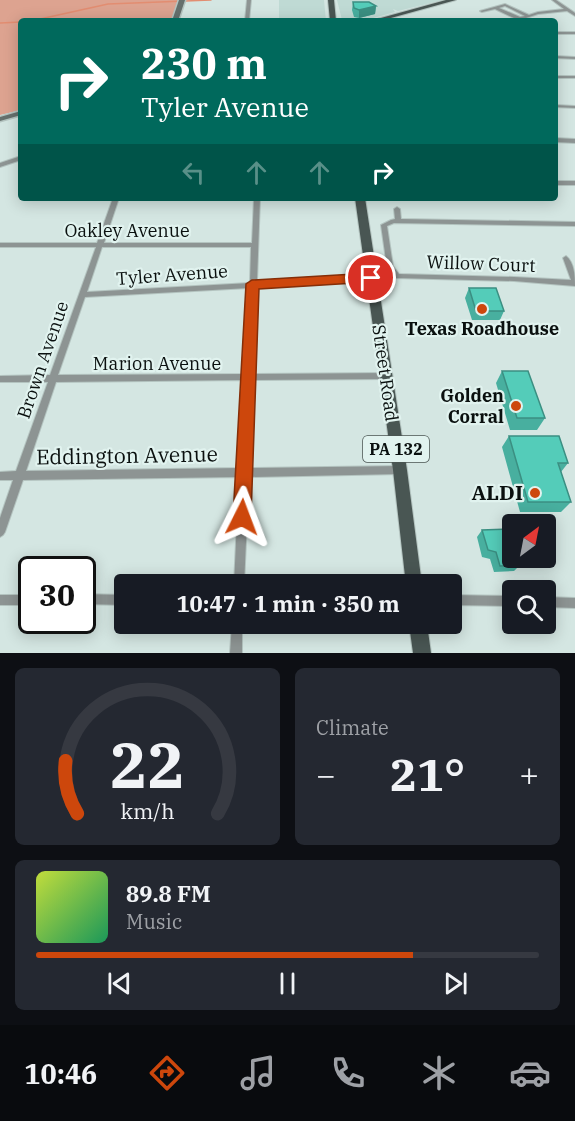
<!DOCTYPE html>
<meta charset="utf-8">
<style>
:root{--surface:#171b24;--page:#242831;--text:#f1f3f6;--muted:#9ea1a6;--line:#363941;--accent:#cd470c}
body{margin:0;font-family:"IBM Plex Serif",serif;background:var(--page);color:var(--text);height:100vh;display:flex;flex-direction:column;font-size:22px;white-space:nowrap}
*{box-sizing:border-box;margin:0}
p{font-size:20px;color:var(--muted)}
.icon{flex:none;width:33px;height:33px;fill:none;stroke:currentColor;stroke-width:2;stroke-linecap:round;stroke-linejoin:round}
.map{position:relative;height:653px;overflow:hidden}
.sheet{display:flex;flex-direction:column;gap:15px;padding:15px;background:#0d0f14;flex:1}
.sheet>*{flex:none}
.hud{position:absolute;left:18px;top:18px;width:540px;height:183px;border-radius:6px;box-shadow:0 3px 15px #0003;background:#00695c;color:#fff;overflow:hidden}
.needle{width:39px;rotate:32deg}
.buttons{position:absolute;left:502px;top:514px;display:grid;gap:12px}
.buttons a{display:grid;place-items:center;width:54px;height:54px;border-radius:6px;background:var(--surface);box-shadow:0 3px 15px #0003;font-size:30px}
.speed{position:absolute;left:18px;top:556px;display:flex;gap:12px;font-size:30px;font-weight:700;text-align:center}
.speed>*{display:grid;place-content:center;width:78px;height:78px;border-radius:50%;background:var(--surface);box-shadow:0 3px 15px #0003;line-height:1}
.speed .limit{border:3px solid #111;border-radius:9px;background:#fff;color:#111}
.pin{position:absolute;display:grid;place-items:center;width:51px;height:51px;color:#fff;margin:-26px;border:3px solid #fff;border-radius:50%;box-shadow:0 2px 6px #0007}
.me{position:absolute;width:66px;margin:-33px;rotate:3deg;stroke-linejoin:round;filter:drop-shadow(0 0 4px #0008)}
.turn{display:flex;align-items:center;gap:21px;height:126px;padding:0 24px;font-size:27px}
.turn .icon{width:78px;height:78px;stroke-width:2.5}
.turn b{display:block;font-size:42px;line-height:51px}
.lanes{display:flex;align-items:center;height:57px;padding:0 24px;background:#0003;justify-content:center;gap:30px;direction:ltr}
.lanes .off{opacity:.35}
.big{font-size:45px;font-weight:700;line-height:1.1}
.sheet .card{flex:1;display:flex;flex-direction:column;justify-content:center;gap:9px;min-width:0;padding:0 21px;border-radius:9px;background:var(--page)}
.sheet .dial{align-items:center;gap:0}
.dial svg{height:156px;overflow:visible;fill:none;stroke:var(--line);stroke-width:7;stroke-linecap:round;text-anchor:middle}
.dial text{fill:var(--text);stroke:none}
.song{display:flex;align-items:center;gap:18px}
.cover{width:72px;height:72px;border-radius:9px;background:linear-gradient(135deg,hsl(70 70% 55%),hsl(150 70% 35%))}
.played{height:6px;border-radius:3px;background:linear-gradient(90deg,var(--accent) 75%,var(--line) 75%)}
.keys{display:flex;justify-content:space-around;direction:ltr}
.heat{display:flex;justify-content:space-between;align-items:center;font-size:33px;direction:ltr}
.sheet .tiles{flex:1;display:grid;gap:15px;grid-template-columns:1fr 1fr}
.card:last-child{grid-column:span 2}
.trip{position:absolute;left:114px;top:574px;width:348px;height:60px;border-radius:6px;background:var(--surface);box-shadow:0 3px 15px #0003;font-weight:700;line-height:60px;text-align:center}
.dock{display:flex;height:96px;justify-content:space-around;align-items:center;background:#090b0e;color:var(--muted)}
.dock .icon{width:42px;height:42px}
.dock .on{color:var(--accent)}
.dock b{font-size:27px;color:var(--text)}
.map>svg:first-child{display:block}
.built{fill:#bfdad4}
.green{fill:#dda390}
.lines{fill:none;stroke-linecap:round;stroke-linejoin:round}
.stream{stroke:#e28d71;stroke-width:1.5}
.street-casing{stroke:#b4c4c0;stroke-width:2}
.secondary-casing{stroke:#b4c4c0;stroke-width:3}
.primary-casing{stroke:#b4c4c0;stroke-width:2}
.street{fill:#8d9493;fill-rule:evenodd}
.secondary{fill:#65706d;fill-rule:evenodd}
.primary{fill:#495653;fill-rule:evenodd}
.wall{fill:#48af9f}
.shaded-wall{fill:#3b8f82}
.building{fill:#54ccb9;stroke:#3b8f82;stroke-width:1.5}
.route{fill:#cd470c;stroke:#852e08;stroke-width:1.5}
.poi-dot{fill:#cd470c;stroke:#e1f3ef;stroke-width:2}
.labels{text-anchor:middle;stroke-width:4.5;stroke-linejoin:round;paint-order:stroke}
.shield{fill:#e1f3ef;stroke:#4a5452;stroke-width:1.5}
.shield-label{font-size:16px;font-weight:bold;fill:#0a100f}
.street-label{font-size:18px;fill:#0a100f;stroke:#e1f3ef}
.poi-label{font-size:18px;font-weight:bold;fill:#0a100f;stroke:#e1f3ef}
.near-street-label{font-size:21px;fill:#0a100f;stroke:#e1f3ef}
.near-poi-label{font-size:21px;font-weight:bold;fill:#0a100f;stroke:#e1f3ef;text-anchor:end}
</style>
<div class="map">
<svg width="575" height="653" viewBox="0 0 575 653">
<rect width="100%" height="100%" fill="#d4e6e2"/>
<!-- built -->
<path class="built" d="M279,0H324L326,21H279Z
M337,0H443L398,11L393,9L395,12L362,21L342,20Z"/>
<!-- green -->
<path class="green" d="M0,0H179L172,21H21V110L0,115Z"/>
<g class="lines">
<!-- stream -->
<path class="stream" d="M31,21L108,4L211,0
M0,23L21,22"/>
<!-- street casing -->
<g class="street-casing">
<path id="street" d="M247,0H251L249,21H245Z
M552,0H556L575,13V16L567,11L538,14L520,20L510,21L516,19L495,9L482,12L480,11L505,4L529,15L538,12L564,9ZM505,6L525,16L520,17L499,8Z
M555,32H575V34H555Z
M555,56L575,57V59L555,58Z
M555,76H575V78H555Z
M555,105L575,106V108L555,107Z
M555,138L575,139V143L555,142Z
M21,156V160L0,167V163Z
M555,181H575V185H555Z
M113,198H119L104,243H252L254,198H260L257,282L371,276L374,278L371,280L256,287L253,374L386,373L389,374L390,376L389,378L386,379L253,380L249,468L400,466L403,467L405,470L403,473L400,474L249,477L244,585H234L239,477L23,480L5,532L3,535L0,537V518L13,480H0V472L16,471L48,382H0V376L50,375L96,247H0V243H97ZM102,247H251L250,283L87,292ZM249,288L245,374L58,375L85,297ZM244,380L240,468L26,471L56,382Z
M397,207L400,209L401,219L575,222V226L394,223L387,226L393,266L399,274L514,277L571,280L563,258L566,256C574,262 575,275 575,286L514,281L395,278L387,267L381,225L391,220L395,219L394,209Z
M82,594L124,595V605L82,604Z
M0,595H32V605H0Z
M452,595L513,596V606L452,605Z
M546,597L575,598V608L546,607Z
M232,624H242V653H230Z"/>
</g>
<!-- secondary casing -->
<g class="secondary-casing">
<path id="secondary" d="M179,0H185L178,21H172Z
M21,111V115L0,121V117Z"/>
</g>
<!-- primary casing -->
<g class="primary-casing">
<path id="primary" d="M328,0H334L336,21H330Z
M446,0H456L380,21H370Z
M355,198H365L407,470L422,585H406L393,470Z
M409,624H427L431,653H413Z"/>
</g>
<!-- street -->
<use href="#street" class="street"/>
<!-- secondary -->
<use href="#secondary" class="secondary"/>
<!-- primary -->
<use href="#primary" class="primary"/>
</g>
<!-- wall -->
<path class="wall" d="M353,2L376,6L375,14L359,18L354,17L352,10Z
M469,288L504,311L500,320H472L465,298Z
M502,371L545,418L537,430H510L496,383Z
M509,436L568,463L561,472L571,502L561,512H520L502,447Z
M482,530L520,565L514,571L494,572L490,559L482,557L477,537Z"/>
<!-- shaded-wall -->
<path class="shaded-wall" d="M376,6L375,14L359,18V10Z"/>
<!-- building -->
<path class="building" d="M353,2H369L376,6L359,10L354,8Z
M469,288H496L504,311H476Z
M502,371H528L545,418H517Z
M509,436H559L568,463H558L571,502H528Z
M513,529V558H518L520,565L500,566L496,552L488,550L482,530Z"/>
<!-- route -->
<path class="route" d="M371,273L377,278L371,282L259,289L251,517L248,523L242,525L236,523L233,517L246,284L252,280Z"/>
<!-- markers -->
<g class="poi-dot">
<circle cx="482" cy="309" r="6"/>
<circle cx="516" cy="406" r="6"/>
<circle cx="535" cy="493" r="6"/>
</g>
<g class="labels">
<!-- shield labels -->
<rect class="shield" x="363" y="436" width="66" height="26" rx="4.5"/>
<g class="shield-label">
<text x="396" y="455">PA 132</text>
</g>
<!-- street labels -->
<g class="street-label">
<text x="127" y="237">Oakley Avenue</text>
<text transform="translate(481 264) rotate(2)" y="6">Willow Court</text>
<text transform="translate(172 275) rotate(-4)" y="6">Tyler Avenue</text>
<text transform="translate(43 360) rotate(-71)" y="6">Brown Avenue</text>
<text x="157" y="370">Marion Avenue</text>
<text transform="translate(385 373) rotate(82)" y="6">Street Road</text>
</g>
<!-- poi labels -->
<g class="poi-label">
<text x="482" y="335">Texas Roadhouse</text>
<text x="504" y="402" text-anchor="end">Golden<tspan x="504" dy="21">Corral</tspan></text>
</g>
<!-- near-street labels -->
<g class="near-street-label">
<text transform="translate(127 456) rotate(-1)" y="7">Eddington Avenue</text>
</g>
<!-- near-poi labels -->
<g class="near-poi-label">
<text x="523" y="500">ALDI</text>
</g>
</g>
</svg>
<div class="buttons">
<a><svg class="needle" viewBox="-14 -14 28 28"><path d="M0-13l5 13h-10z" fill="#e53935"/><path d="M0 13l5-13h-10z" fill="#9ea1a6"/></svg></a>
<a><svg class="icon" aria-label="search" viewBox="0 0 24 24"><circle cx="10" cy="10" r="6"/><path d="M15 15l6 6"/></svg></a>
</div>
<div class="speed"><div class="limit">30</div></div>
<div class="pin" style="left:371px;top:278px;background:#d93025"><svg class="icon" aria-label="arrive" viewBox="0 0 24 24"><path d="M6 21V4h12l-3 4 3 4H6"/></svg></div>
<svg class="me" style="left:242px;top:517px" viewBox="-20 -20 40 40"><path d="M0-17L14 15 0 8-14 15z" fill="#cd470c" stroke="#fff" stroke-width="4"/></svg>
<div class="trip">10:47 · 1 min · 350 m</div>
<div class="hud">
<div class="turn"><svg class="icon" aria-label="right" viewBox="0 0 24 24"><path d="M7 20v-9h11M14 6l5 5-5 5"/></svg><div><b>230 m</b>Tyler Avenue</div></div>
<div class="lanes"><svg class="icon off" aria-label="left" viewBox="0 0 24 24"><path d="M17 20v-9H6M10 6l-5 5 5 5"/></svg><svg class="icon off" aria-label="ahead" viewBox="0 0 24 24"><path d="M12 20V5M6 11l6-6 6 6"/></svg><svg class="icon off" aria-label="ahead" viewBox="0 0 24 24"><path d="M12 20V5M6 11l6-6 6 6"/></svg><svg class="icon" aria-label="right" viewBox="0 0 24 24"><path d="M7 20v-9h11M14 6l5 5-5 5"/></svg></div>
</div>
</div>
<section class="sheet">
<div class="tiles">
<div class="card dial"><svg viewBox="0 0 100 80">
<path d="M14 69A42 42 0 1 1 86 69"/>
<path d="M14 69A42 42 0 0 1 8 42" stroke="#cd470c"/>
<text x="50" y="56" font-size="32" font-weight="700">22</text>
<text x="50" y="72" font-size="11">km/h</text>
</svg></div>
<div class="card"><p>Climate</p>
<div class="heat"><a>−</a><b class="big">21°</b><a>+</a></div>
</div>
<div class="card">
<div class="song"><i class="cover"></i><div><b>89.8 FM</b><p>Music</p></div></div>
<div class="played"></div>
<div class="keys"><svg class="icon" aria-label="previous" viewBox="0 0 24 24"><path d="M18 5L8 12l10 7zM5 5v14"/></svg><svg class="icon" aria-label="pause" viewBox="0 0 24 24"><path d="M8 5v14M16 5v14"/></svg><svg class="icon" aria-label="next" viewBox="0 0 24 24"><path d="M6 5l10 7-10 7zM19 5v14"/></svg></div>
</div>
</div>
</section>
<nav class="dock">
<b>10:46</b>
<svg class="icon on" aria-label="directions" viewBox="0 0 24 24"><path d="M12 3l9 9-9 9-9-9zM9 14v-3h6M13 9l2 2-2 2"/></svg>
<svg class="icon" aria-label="music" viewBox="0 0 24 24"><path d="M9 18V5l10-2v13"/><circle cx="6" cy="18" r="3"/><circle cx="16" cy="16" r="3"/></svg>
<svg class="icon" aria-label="phone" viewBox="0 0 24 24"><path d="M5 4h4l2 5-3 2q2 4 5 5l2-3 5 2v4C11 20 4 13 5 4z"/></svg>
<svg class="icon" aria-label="climate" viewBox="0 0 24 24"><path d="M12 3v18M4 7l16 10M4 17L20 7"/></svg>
<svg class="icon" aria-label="car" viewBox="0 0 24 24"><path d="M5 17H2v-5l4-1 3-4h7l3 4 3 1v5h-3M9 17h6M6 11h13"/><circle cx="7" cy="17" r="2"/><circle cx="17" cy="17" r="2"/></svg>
</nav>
